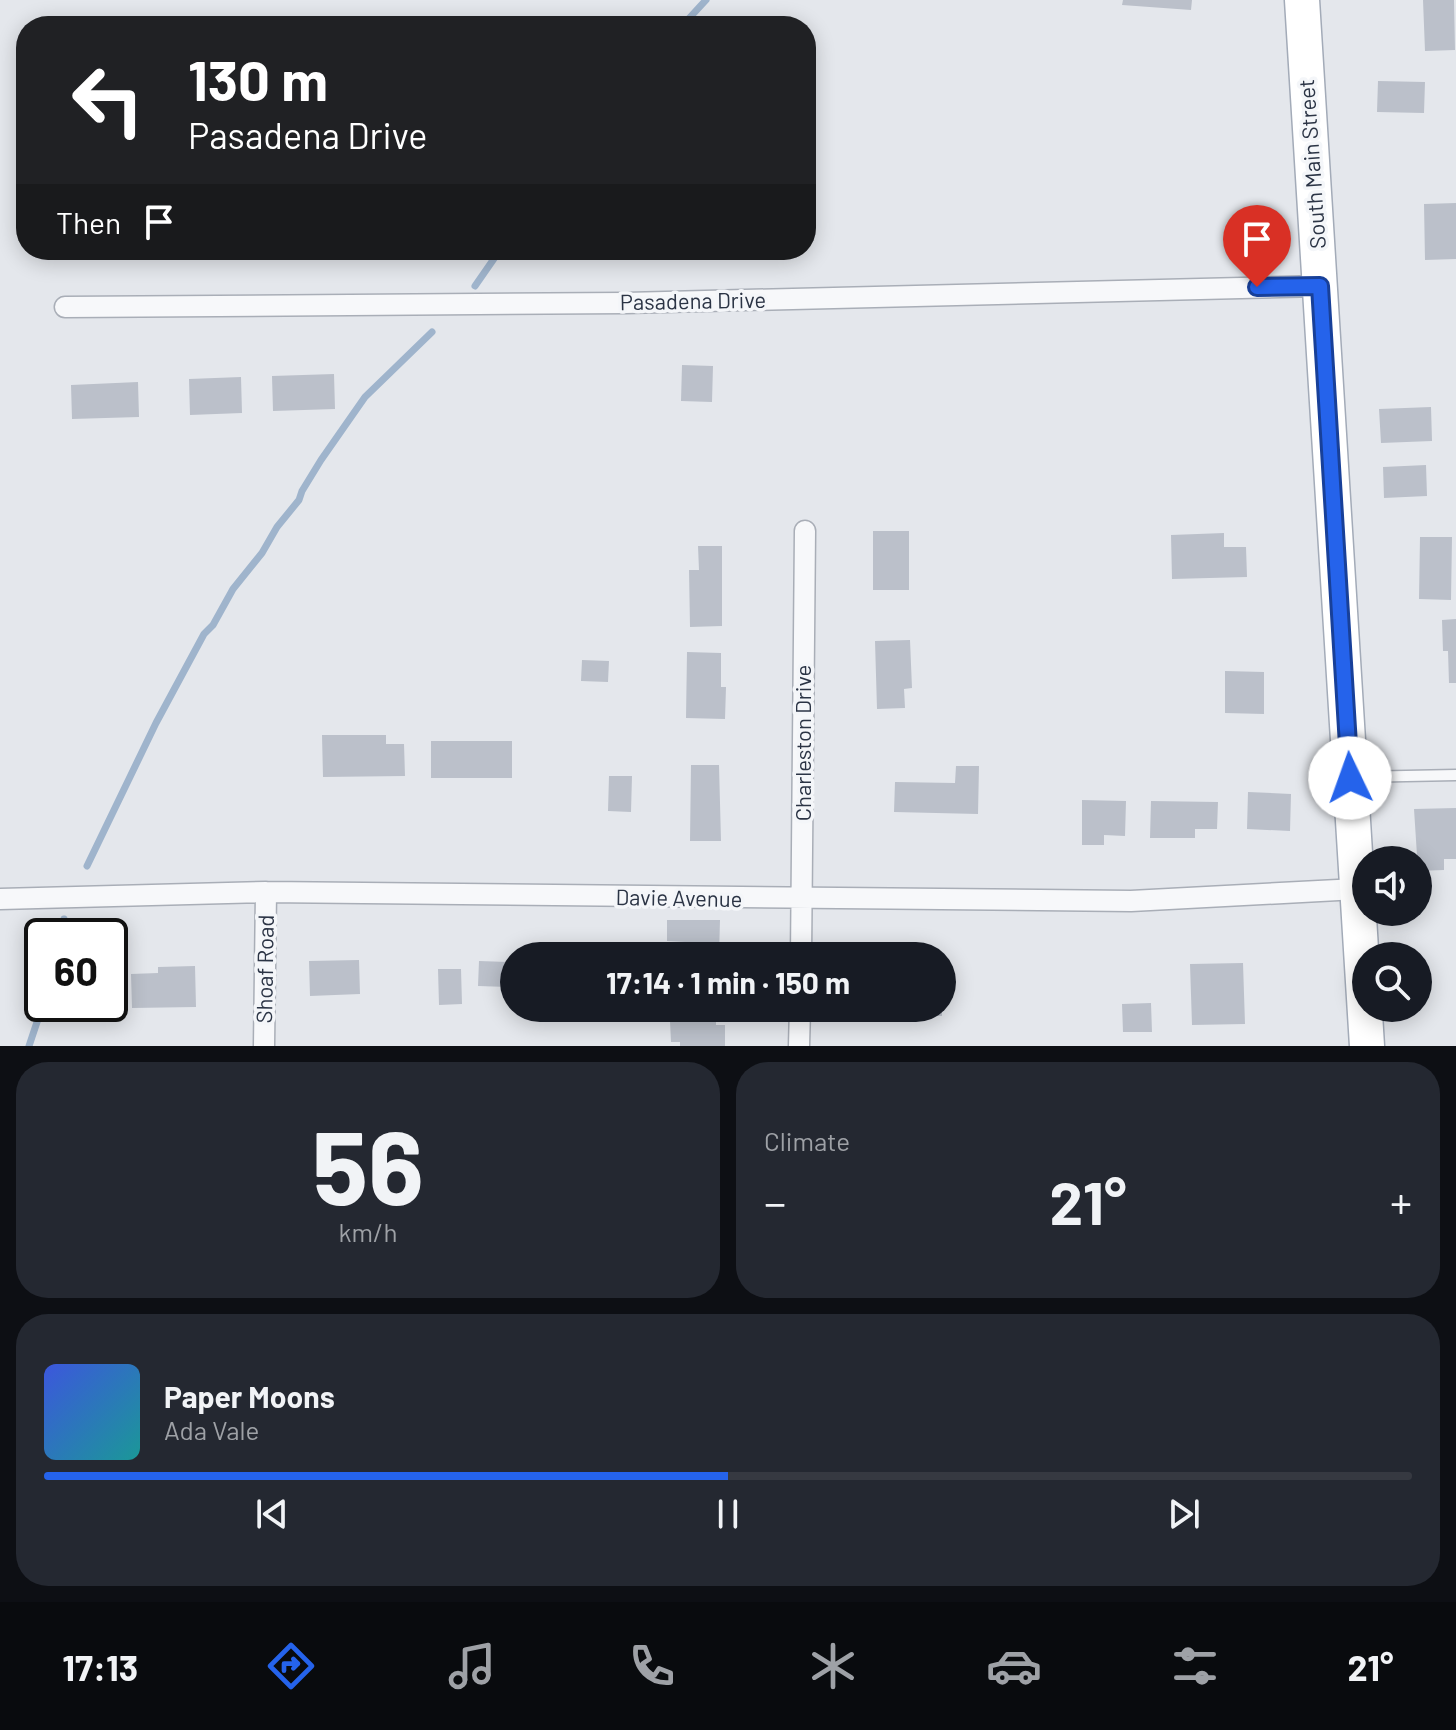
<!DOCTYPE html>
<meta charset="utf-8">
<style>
:root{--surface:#171b24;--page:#242831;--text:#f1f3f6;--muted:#9ea1a6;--line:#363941;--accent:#2563eb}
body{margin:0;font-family:Barlow,sans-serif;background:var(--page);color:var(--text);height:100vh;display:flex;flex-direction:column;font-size:30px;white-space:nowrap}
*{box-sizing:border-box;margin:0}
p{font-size:26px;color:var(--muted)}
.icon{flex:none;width:44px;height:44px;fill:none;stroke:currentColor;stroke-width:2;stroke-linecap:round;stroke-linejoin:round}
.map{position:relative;height:1046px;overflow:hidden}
.side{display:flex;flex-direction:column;gap:16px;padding:16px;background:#0d0f14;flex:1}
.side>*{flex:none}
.top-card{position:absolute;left:16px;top:16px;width:800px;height:244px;border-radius:32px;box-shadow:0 4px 20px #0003;background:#202124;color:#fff;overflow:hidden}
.controls{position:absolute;left:1352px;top:846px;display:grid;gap:16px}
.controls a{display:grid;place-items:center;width:80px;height:80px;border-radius:50%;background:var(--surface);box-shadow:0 4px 20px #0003;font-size:40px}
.speed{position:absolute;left:24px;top:918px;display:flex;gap:16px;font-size:40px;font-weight:700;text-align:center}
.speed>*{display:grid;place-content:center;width:104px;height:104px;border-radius:50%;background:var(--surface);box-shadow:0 4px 20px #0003;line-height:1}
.speed .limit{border:4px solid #111;border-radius:12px;background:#fff;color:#111}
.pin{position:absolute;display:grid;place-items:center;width:68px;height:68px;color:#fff;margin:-82px -34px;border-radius:50% 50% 50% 0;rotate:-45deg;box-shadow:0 0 8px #0007}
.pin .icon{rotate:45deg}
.me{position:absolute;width:88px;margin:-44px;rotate:357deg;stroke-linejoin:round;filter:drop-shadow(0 0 6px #0008)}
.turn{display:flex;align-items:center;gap:28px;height:168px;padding:0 40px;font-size:36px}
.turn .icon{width:104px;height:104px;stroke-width:2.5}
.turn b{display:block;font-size:56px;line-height:68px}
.then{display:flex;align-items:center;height:76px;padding:0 40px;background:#0003;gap:16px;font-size:30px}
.big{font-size:60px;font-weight:700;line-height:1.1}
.side .card{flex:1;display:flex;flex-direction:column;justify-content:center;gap:12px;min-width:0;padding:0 28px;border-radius:32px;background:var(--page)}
.side .dial{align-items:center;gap:0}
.dial b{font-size:104px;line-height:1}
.song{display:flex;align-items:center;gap:24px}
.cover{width:96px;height:96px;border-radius:12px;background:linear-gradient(135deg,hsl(230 70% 55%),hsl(180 70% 35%))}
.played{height:8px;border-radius:4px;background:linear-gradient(90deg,var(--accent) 50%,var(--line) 50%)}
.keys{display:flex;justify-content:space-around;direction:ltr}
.heat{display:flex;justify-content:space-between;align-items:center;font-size:44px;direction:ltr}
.side .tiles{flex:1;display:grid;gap:16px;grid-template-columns:1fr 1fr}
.card:last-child{grid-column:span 2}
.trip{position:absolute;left:500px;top:942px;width:456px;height:80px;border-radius:40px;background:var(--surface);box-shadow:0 4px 20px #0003;font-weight:700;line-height:80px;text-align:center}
.menu{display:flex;height:128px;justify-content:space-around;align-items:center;background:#090b0e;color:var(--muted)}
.menu .icon{width:56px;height:56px}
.menu .active{color:var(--accent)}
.menu b{font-size:36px;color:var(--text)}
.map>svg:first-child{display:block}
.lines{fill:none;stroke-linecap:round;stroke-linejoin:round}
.stream{stroke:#9fb4cc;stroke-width:7}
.building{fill:#bbc0ca}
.service-casing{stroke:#a9aeb7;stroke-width:13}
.minor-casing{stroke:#a9aeb7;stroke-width:23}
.primary-casing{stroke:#a3abb8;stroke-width:37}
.service{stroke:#f7f8fa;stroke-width:10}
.minor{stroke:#f7f8fa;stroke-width:20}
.primary{stroke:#fff;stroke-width:34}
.route-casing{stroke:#184099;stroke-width:20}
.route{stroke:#2563eb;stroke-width:14}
.labels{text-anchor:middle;stroke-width:7;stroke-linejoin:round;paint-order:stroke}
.street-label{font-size:22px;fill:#2b3445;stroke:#f4f6f9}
</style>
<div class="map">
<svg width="1456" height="1046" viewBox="0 0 1456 1046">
<rect width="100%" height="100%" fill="#e4e7ec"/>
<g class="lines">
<!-- stream -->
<path class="stream" d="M682,26L706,0
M475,286L500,250
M87,866L156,723L204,634L213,625L233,589L262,553L277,527L299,500L302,491L321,460L365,397L432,332
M62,936L64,919
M29,1046L43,1004"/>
</g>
<!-- building -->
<path class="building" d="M1123,0H1192L1191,10L1122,5Z
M1423,0H1454L1455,50L1425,51Z
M1378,81L1425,82L1424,113L1377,112Z
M1456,203V259L1425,260L1424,204Z
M682,365L713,366L712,402L681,401Z
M334,374L335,409L273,411L272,376Z
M241,377L242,413L190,415L189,379Z
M138,382L139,417L72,419L71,385Z
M1431,407L1432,441L1381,443L1379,409Z
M1426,465L1427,496L1384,498L1383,467Z
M873,531H909V590H873Z
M1224,533V547H1246L1247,577L1172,579L1171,535Z
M1420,537H1452L1451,600L1419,599Z
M698,546H722V626L690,627L689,570H699Z
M1456,619V683H1449L1448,651H1443L1442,620Z
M910,640L912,688L904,689L905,708L877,709L875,641Z
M687,652L721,653V687H726L725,719L686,718Z
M582,660L609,661L608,682L581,681Z
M1225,671L1264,672V714L1225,713Z
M322,735H386V744H404L405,776L323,777Z
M431,741H512V778H431Z
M691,765H719L721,841H690Z
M956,766H979L978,814L894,812L895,782L955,783Z
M609,776H632L631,812L608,811Z
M1248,792L1291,794L1290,831L1247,829Z
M1082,800L1126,801L1125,836L1104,835V845H1082Z
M1151,801L1218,802L1217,829H1195V838H1150Z
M1456,808V859H1444V870L1418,871L1414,809Z
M667,920H720L719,956H685V942L667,941Z
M359,960L360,994L310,996L309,961Z
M479,961L508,962V987L478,986Z
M1243,963L1245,1024L1192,1025L1190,964Z
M195,966L196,1007L132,1008L131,974L158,973V967Z
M438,969H461L462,1004L439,1005Z
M1151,1003L1152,1032H1123L1122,1004Z
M905,1008H942V1016L905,1015Z
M681,1009H716V1025H725V1046H680V1042H671L670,1021H682Z"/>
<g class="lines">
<!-- service casing -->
<g class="service-casing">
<path id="service" d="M1356,777L1456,775"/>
</g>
<!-- minor casing -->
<g class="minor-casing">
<path id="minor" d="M65,307L626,303L1320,286
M0,899L266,892L1131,901L1357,889
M801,956L805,531
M264,1046L266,892
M799,1046L800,1008"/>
</g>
<!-- primary casing -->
<g class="primary-casing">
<path id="primary" d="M1302,0L1367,1046"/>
</g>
<!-- service -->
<use href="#service" class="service"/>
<!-- minor -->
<use href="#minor" class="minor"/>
<!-- primary -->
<use href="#primary" class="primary"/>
</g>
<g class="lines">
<!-- route casing -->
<g class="route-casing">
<path id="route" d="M1257,287L1320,286L1350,778"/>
</g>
<!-- route -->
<use href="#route" class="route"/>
</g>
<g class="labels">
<!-- street labels -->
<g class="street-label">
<text transform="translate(1312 164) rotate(-94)" y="8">South Main Street</text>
<text transform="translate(693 301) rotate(-1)" y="8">Pasadena Drive</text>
<text transform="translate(803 743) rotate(-90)" y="8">Charleston Drive</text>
<text transform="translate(679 898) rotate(1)" y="8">Davie Avenue</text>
<text transform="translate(265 969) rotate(-89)" y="8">Shoaf Road</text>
</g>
</g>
</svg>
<div class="controls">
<a><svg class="icon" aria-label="sound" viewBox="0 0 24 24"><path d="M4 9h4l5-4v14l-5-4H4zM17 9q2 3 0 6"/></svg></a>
<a><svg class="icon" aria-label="search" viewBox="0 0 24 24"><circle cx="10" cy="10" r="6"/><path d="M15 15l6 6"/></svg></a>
</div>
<div class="speed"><div class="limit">60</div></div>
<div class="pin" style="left:1257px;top:287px;background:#d93025"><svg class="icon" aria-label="arrive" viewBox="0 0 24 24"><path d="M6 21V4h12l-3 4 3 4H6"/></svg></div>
<svg class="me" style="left:1350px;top:778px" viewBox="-20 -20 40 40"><circle r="19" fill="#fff"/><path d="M0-13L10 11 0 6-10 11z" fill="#2563eb"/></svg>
<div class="trip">17:14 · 1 min · 150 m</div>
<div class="top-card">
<div class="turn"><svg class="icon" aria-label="left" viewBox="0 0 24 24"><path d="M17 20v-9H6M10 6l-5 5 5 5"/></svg><div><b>130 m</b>Pasadena Drive</div></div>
<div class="then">Then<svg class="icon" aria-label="arrive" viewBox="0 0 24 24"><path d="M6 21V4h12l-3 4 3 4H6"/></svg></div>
</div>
</div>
<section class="side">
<div class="tiles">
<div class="card dial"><b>56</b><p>km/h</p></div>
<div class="card"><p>Climate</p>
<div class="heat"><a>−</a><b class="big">21°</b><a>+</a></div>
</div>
<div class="card">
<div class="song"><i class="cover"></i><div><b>Paper Moons</b><p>Ada Vale</p></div></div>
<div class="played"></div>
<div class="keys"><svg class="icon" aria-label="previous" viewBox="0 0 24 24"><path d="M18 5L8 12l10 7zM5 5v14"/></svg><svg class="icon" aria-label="pause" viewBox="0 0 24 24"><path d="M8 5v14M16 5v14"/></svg><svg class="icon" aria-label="next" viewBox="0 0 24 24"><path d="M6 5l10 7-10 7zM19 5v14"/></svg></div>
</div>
</div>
</section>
<nav class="menu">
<b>17:13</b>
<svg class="icon active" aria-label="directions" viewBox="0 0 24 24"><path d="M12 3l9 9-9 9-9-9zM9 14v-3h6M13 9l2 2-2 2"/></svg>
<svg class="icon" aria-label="music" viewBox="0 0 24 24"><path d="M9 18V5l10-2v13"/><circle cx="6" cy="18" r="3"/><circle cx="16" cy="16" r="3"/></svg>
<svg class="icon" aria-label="phone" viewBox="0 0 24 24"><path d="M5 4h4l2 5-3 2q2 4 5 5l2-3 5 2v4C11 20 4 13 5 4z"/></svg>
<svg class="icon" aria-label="climate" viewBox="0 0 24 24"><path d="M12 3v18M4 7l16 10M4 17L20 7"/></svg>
<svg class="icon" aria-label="car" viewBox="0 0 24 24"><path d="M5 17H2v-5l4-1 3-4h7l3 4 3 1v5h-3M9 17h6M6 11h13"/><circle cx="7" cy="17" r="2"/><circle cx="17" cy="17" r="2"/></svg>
<svg class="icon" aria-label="filters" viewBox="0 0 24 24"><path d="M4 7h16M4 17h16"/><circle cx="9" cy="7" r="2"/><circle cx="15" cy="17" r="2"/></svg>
<b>21°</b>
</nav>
